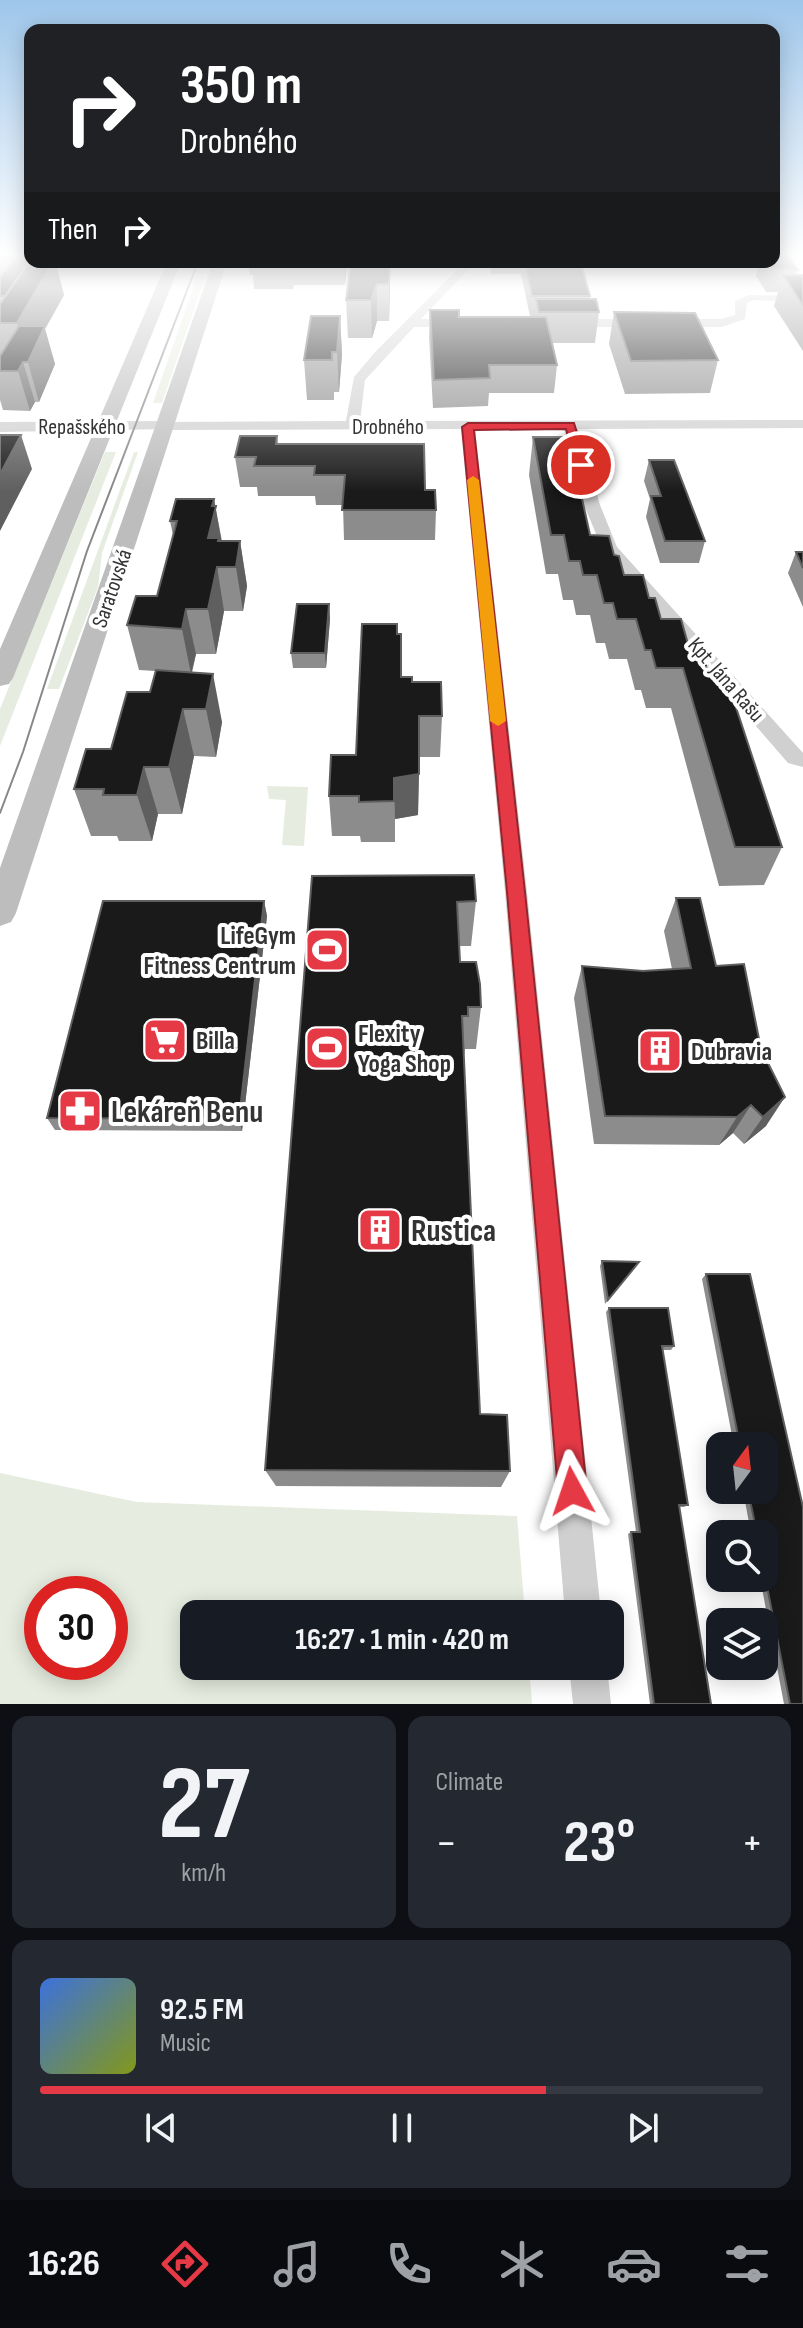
<!DOCTYPE html>
<meta charset="utf-8">
<style>
:root{--surface:#171b24;--page:#242831;--text:#f1f3f6;--muted:#9ea1a6;--line:#363941;--accent:#e63946}
body{margin:0;font-family:"Sofia Sans Condensed",sans-serif;background:var(--page);color:var(--text);height:100vh;display:flex;flex-direction:column;font-size:30px;white-space:nowrap}
*{box-sizing:border-box;margin:0}
p{font-size:26px;color:var(--muted)}
.icon{flex:none;width:44px;height:44px;fill:none;stroke:currentColor;stroke-width:2;stroke-linecap:round;stroke-linejoin:round}
.map{position:relative;height:1704px;overflow:hidden}
.drawer{display:flex;flex-direction:column;gap:12px;padding:12px;background:#0d0f14;flex:1}
.drawer>*{flex:none}
.top-card{position:absolute;left:24px;top:24px;width:756px;height:244px;border-radius:16px;box-shadow:0 4px 20px #0003;background:#202124;color:#fff;overflow:hidden}
.needle{width:52px;rotate:15deg}
.fabs{position:absolute;left:706px;top:1432px;display:grid;gap:16px}
.fabs a{display:grid;place-items:center;width:72px;height:72px;border-radius:16px;background:var(--surface);box-shadow:0 4px 20px #0003;font-size:40px}
.speed{position:absolute;left:24px;top:1576px;display:flex;gap:16px;font-size:40px;font-weight:700;text-align:center}
.speed>*{display:grid;place-content:center;width:104px;height:104px;border-radius:50%;background:var(--surface);box-shadow:0 4px 20px #0003;line-height:1}
.speed .limit{border:12px solid #d22;background:#fff;color:#111}
.pin{position:absolute;display:grid;place-items:center;width:68px;height:68px;color:#fff;margin:-34px;border:4px solid #fff;border-radius:50%;box-shadow:0 2px 8px #0007}
.me{position:absolute;width:88px;margin:-44px;rotate:355deg;stroke-linejoin:round;filter:drop-shadow(0 0 6px #0008)}
.turn{display:flex;align-items:center;gap:28px;height:168px;padding:0 24px;font-size:36px}
.turn .icon{width:104px;height:104px;stroke-width:2.5}
.turn b{display:block;font-size:56px;line-height:68px}
.then{display:flex;align-items:center;height:76px;padding:0 24px;background:#0003;gap:16px;font-size:30px}
.big{font-size:60px;font-weight:700;line-height:1.1}
.drawer .tile{flex:1;display:flex;flex-direction:column;justify-content:center;gap:12px;min-width:0;padding:0 28px;border-radius:16px;background:var(--page)}
.drawer .dial{align-items:center;gap:0}
.dial b{font-size:104px;line-height:1}
.song{display:flex;align-items:center;gap:24px}
.cover{width:96px;height:96px;border-radius:12px;background:linear-gradient(135deg,hsl(220 70% 55%),hsl(70 70% 35%))}
.played{height:8px;border-radius:4px;background:linear-gradient(90deg,var(--accent) 70%,var(--line) 70%)}
.keys{display:flex;justify-content:space-around;direction:ltr}
.heat{display:flex;justify-content:space-between;align-items:center;font-size:44px;direction:ltr}
.drawer .tiles{flex:1;display:grid;gap:12px;grid-template-columns:1fr 1fr}
.tile:last-child{grid-column:span 2}
.trip{position:absolute;left:180px;top:1600px;width:444px;height:80px;border-radius:16px;background:var(--surface);box-shadow:0 4px 20px #0003;font-weight:700;line-height:80px;text-align:center}
.menu{display:flex;height:128px;justify-content:space-around;align-items:center;background:#090b0e;color:var(--muted)}
.menu .icon{width:56px;height:56px}
.menu .active{color:var(--accent)}
.menu b{font-size:36px;color:var(--text)}
.map>svg:first-child{display:block}
.green{fill:#e6ecdf;fill-rule:evenodd}
.lines{fill:none;stroke-linecap:round;stroke-linejoin:round}
.minor{fill:#d0d0d0;fill-rule:evenodd}
.tertiary{fill:#d0d0d0;fill-rule:evenodd}
.secondary{fill:#bdbdbd;fill-rule:evenodd}
.tram{stroke:#888;stroke-width:2}
.wall{fill:#8c8c8c}
.shaded-wall{fill:#5f5f5f}
.building{fill:#1a1a1a;stroke:#5f5f5f;stroke-width:2}
.route{fill:#e63946;stroke:#96252e;stroke-width:2}
.slow{fill:#f59e0b}
.labels{text-anchor:middle;stroke-width:8;stroke-linejoin:round;paint-order:stroke}
.far-street-label{font-size:22px;fill:#333;stroke:#fff}
.poi-label{font-size:26px;font-weight:bold;fill:#333;stroke:#fff;text-anchor:start}
.near-poi-label{font-size:32px;font-weight:bold;fill:#333;stroke:#fff;text-anchor:start}
</style>
<div class="map">
<svg width="803" height="1704" viewBox="0 0 803 1704">
<rect width="100%" height="100%" fill="#fff"/>
<!-- green -->
<path class="green" d="M197,277H205L162,403H153Z
M105,452H116L0,746V709Z
M134,452H138L102,553L98,587L59,689H47Z
M267,786L308,787L304,846L282,845L286,800L269,799Z
M0,1473L137,1502L517,1516L525,1614H194V1666H529L532,1704H0ZM110,1594V1662H42V1594Z"/>
<g class="lines">
<!-- minor -->
<path class="minor" d="M458,262H468L469,269L421,319H459L465,323L459,327H414L365,380L360,421L803,420V428L578,429L600,505L617,547L803,753V767L788,763L602,548L584,505L564,429H475L527,892L601,1614H565L505,892L461,429L164,430L157,426L164,422L346,421L354,377L376,351L459,268Z
M749,295L803,296V302L754,300L747,303L745,319L722,327H570L564,323L570,319H721L735,315V301Z
M569,1666H607L611,1704H573Z"/>
<!-- tertiary -->
<path class="tertiary" d="M164,421L170,423V429L0,432V422Z"/>
<!-- secondary -->
<path class="secondary" d="M167,262H181L13,678L9,684L0,686V649Z
M213,262H227L16,913L11,922L0,926V868Z"/>
<!-- tram -->
<path class="tram" d="M0,813L23,752L87,551L198,262"/>
</g>
<!-- wall -->
<path class="wall" d="M0,254L30,262H57L56,264L64,295L45,329L55,364L39,402H35L30,411L3,410L0,400Z
M248,262H347L345,285H294L293,289H254L253,275H250Z
M390,262L389,321H377L372,338H348L346,300Z
M489,262H572L590,296V299L599,312L595,343H552L557,365L554,393H489L488,406L433,408L429,337L430,310L459,317H534V316H530L521,274H491Z
M760,262H774L798,270L796,275H803V351L774,306L778,292H766L756,276Z
M614,312L718,360L710,393L625,394L609,344Z
M340,316L342,354L339,392H334V400H307L304,360Z
M277,436L278,444L425,490L436,510L435,540H344L343,505H316L315,496H258L257,487H240L235,457Z
M533,437L567,453L590,535L614,555L624,575L649,598L661,619L688,644L703,668L782,847L764,885L719,886L671,708H646L641,690H635L627,659H609L605,643H596L590,615H576L573,600H563L558,574H546L529,475Z
M649,460L705,541L699,563H660L646,517L650,499L644,481Z
M214,499L222,541H240L247,586L243,611H224L216,654H196L192,673L222,722L216,757L194,756L182,814H158L152,841H119L117,836H91L74,789L111,749L150,692L155,671L139,670L127,625L157,596L173,535L170,521Z
M796,552H803V607L788,573Z
M329,604L330,619L326,668H293L291,653Z
M397,634L401,677L412,682L442,716L440,757H419L418,815L395,819V842H361L360,836H332L329,796L356,755Z
M312,876L476,901L471,946H459L460,962L481,1007L476,1049H465L464,1056L480,1414L510,1471L501,1487L276,1486L265,1470Z
M676,898L716,966L766,1126L744,1144L733,1133L719,1145L594,1144L574,998L582,966L643,971L672,969L664,931Z
M264,901L267,916L242,1131L55,1130L47,1118Z
M602,1261L639,1262L605,1304L600,1266Z
M706,1274H750L803,1507V1704H784L760,1578H764V1534H751L743,1490H764V1446H734L702,1279Z
M609,1308L674,1346L671,1350H663L688,1505L684,1507H679L711,1704H650L628,1534L631,1532H636L606,1312Z"/>
<!-- shaded-wall -->
<path class="shaded-wall" d="M37,262H57L56,264L64,295L45,329L55,364L39,402L17,323Z
M344,262H347L345,285Z
M390,262V291L389,321V284Z
M377,284V321L372,338L371,300Z
M340,316L342,354L339,392L337,352Z
M23,362L35,402L30,411L18,371Z
M21,435L32,469L0,531V474Z
M214,499L223,550L217,567L224,611L216,654L208,609V538Z
M240,541L247,586L243,611L236,567Z
M329,604L330,619L326,668L325,653Z
M186,609L196,654L191,674L182,629Z
M213,674L222,722L216,757L206,709Z
M183,709L194,756L182,814L169,767Z
M144,767L158,814L152,841L137,795Z
M419,774L418,815L395,819L394,778Z
M264,901L267,916L242,1131L239,1119Z
M785,1097L766,1126L744,1144L763,1117Z
M751,1105L733,1133L719,1145L737,1117Z"/>
<!-- building -->
<path class="building" d="M0,254H30V261L5,296H0V278L13,260H0Z
M774,254H787L798,270L772,269L767,262H774Z
M30,261V262H53L17,323H0V304Z
M351,262H390L389,284H377L371,300H346Z
M524,262H572V264H581L590,296H532Z
M783,275H803V305Z
M536,299H596L599,312H539Z
M430,310H459V317H546L557,365H489L490,378L434,380Z
M614,312L695,313L718,360L631,361Z
M311,316H340L337,352H332V360H304Z
M19,326H45L28,362H23L18,371H0V356Z
M0,435H21L0,474Z
M240,436H277L276,444H424L425,490H435L436,510H342L345,475H314L315,466H254L256,457H235Z
M533,437H564L567,453H572L590,535L609,536L614,555L619,556L624,575H643L649,598H655L661,619H681L688,644H694L703,668H723L782,847H735L683,668H656L651,650H645L636,619H617L613,603H604L597,575H583L580,561H569L564,535H551Z
M649,460H674L705,541H665L651,496H661Z
M176,499H214L212,506H216L208,538H219L218,541H240L236,567H217L208,609H186L182,629L127,625L136,596H157L177,521H170Z
M796,552H803V568Z
M297,604H329L325,653H291Z
M362,624H397V634H401V677H412V682H441L442,716H419V774L394,778V801L359,802V796H329L331,755H356Z
M156,670L213,674L206,709H183L169,767H144L137,795H103L104,789H74L86,749H111L127,692H150Z
M474,875L476,901L457,902L460,962H476L480,984L481,1007H468V1016H462L480,1414L507,1415L510,1471L265,1470L312,876Z
M676,898H700L716,966L744,964L761,1049L785,1097L763,1117L751,1105L737,1117L605,1116L582,966L643,971L691,968Z
M103,901H264L239,1119L47,1118Z
M602,1261L639,1262L608,1300Z
M706,1274H750L803,1507V1704H790L764,1571V1534H757L748,1490H764V1446H740Z
M609,1308H668L674,1346H662L688,1505H679L711,1704H654L631,1532H640Z"/>
<!-- sky -->
<linearGradient id="sky" x2="0" y2="1"><stop stop-color="#9ec6ea"/><stop offset="0.52" stop-color="#fff"/><stop offset="1" stop-color="#fff" stop-opacity="0"/></linearGradient>
<rect width="803" height="492" fill="url(#sky)"/>
<!-- route -->
<path class="route" d="M574,423L587,465L581,468L575,465L566,429L474,430L525,892L587,1491L582,1501L572,1505L562,1501L558,1491L507,892L462,427L468,423Z"/>
<!-- slow -->
<path class="slow" d="M473,476L479,480L506,721L498,726L490,721L467,480Z"/>
<!-- icons -->
<defs>
<g id="stadium-square" transform="scale(2.3)"><rect x="-9" y="-9" width="18" height="18" rx="4" fill="#e63946" stroke="#fff"/><path d="M0-5a6.5 5 0 1 0 0 10a6.5 5 0 1 0 0-10ZM-3.5-1.8h7v3.6h-7Z" fill="#fff"/></g>
<g id="supermarket-square" transform="scale(2.3)"><rect x="-9" y="-9" width="18" height="18" rx="4" fill="#e63946" stroke="#fff"/><path d="M-6-5.5h2.5l.6 2H6L4.5 2H-2.5L-4.4-4H-6ZM-1.5 3.2a1.3 1.3 0 1 0 .1 0ZM3 3.2a1.3 1.3 0 1 0 .1 0Z" fill="#fff"/></g>
<g id="building-square" transform="scale(2.3)"><rect x="-9" y="-9" width="18" height="18" rx="4" fill="#e63946" stroke="#fff"/><path d="M-4-6H4V6H1V3H-1V6H-4ZM-2.5-4.3h1.7v1.8h-1.7ZM.8-4.3h1.7v1.8H.8ZM-2.5-1h1.7V.8h-1.7ZM.8-1h1.7V.8H.8Z" fill="#fff"/></g>
<g id="pharmacy-square" transform="scale(2.3)"><rect x="-9" y="-9" width="18" height="18" rx="4" fill="#e63946" stroke="#fff"/><path d="M-2-6h4v4h4v4h-4v4h-4v-4h-4v-4h4Z" fill="#fff"/></g>
</defs>
<g fill-rule="evenodd">
<use href="#stadium-square" x="327" y="950"/>
<use href="#supermarket-square" x="165" y="1040"/>
<use href="#stadium-square" x="327" y="1048"/>
<use href="#building-square" x="660" y="1051"/>
<use href="#pharmacy-square" x="80" y="1111"/>
<use href="#building-square" x="380" y="1230"/>
</g>
<g class="labels">
<!-- far-street labels -->
<g class="far-street-label">
<text x="82" y="434">Repašského</text>
<text x="388" y="434">Drobného</text>
<text transform="translate(111 588) rotate(-71)" y="8">Saratovská</text>
<text transform="translate(727 679) rotate(49)" y="8">Kpt. Jána Rašu</text>
</g>
<!-- poi labels -->
<g class="poi-label">
<text x="296" y="944" text-anchor="end">LifeGym<tspan x="296" dy="30">Fitness Centrum</tspan></text>
<text x="358" y="1042">Flexity<tspan x="358" dy="30">Yoga Shop</tspan></text>
<text x="196" y="1049">Billa</text>
<text x="691" y="1060">Dubravia</text>
</g>
<!-- near-poi labels -->
<g class="near-poi-label">
<text x="111" y="1122">Lekáreň Benu</text>
<text x="411" y="1241">Rustica</text>
</g>
</g>
</svg>
<div class="fabs">
<a><svg class="needle" viewBox="-14 -14 28 28"><path d="M0-13l5 13h-10z" fill="#e53935"/><path d="M0 13l5-13h-10z" fill="#9ea1a6"/></svg></a>
<a><svg class="icon" aria-label="search" viewBox="0 0 24 24"><circle cx="10" cy="10" r="6"/><path d="M15 15l6 6"/></svg></a>
<a><svg class="icon" aria-label="layers" viewBox="0 0 24 24"><path d="M12 4l9 5-9 5-9-5zM3 14l9 5 9-5"/></svg></a>
</div>
<div class="speed"><div class="limit">30</div></div>
<div class="pin" style="left:581px;top:465px;background:#d93025"><svg class="icon" aria-label="arrive" viewBox="0 0 24 24"><path d="M6 21V4h12l-3 4 3 4H6"/></svg></div>
<svg class="me" style="left:572px;top:1491px" viewBox="-20 -20 40 40"><path d="M0-17L14 15 0 8-14 15z" fill="#e63946" stroke="#fff" stroke-width="4"/></svg>
<div class="trip">16:27 · 1 min · 420 m</div>
<div class="top-card">
<div class="turn"><svg class="icon" aria-label="right" viewBox="0 0 24 24"><path d="M7 20v-9h11M14 6l5 5-5 5"/></svg><div><b>350 m</b>Drobného</div></div>
<div class="then">Then<svg class="icon" aria-label="right" viewBox="0 0 24 24"><path d="M7 20v-9h11M14 6l5 5-5 5"/></svg></div>
</div>
</div>
<section class="drawer">
<div class="tiles">
<div class="tile dial"><b>27</b><p>km/h</p></div>
<div class="tile"><p>Climate</p>
<div class="heat"><a>−</a><b class="big">23°</b><a>+</a></div>
</div>
<div class="tile">
<div class="song"><i class="cover"></i><div><b>92.5 FM</b><p>Music</p></div></div>
<div class="played"></div>
<div class="keys"><svg class="icon" aria-label="previous" viewBox="0 0 24 24"><path d="M18 5L8 12l10 7zM5 5v14"/></svg><svg class="icon" aria-label="pause" viewBox="0 0 24 24"><path d="M8 5v14M16 5v14"/></svg><svg class="icon" aria-label="next" viewBox="0 0 24 24"><path d="M6 5l10 7-10 7zM19 5v14"/></svg></div>
</div>
</div>
</section>
<nav class="menu">
<b>16:26</b>
<svg class="icon active" aria-label="directions" viewBox="0 0 24 24"><path d="M12 3l9 9-9 9-9-9zM9 14v-3h6M13 9l2 2-2 2"/></svg>
<svg class="icon" aria-label="music" viewBox="0 0 24 24"><path d="M9 18V5l10-2v13"/><circle cx="6" cy="18" r="3"/><circle cx="16" cy="16" r="3"/></svg>
<svg class="icon" aria-label="phone" viewBox="0 0 24 24"><path d="M5 4h4l2 5-3 2q2 4 5 5l2-3 5 2v4C11 20 4 13 5 4z"/></svg>
<svg class="icon" aria-label="climate" viewBox="0 0 24 24"><path d="M12 3v18M4 7l16 10M4 17L20 7"/></svg>
<svg class="icon" aria-label="car" viewBox="0 0 24 24"><path d="M5 17H2v-5l4-1 3-4h7l3 4 3 1v5h-3M9 17h6M6 11h13"/><circle cx="7" cy="17" r="2"/><circle cx="17" cy="17" r="2"/></svg>
<svg class="icon" aria-label="filters" viewBox="0 0 24 24"><path d="M4 7h16M4 17h16"/><circle cx="9" cy="7" r="2"/><circle cx="15" cy="17" r="2"/></svg>
</nav>
